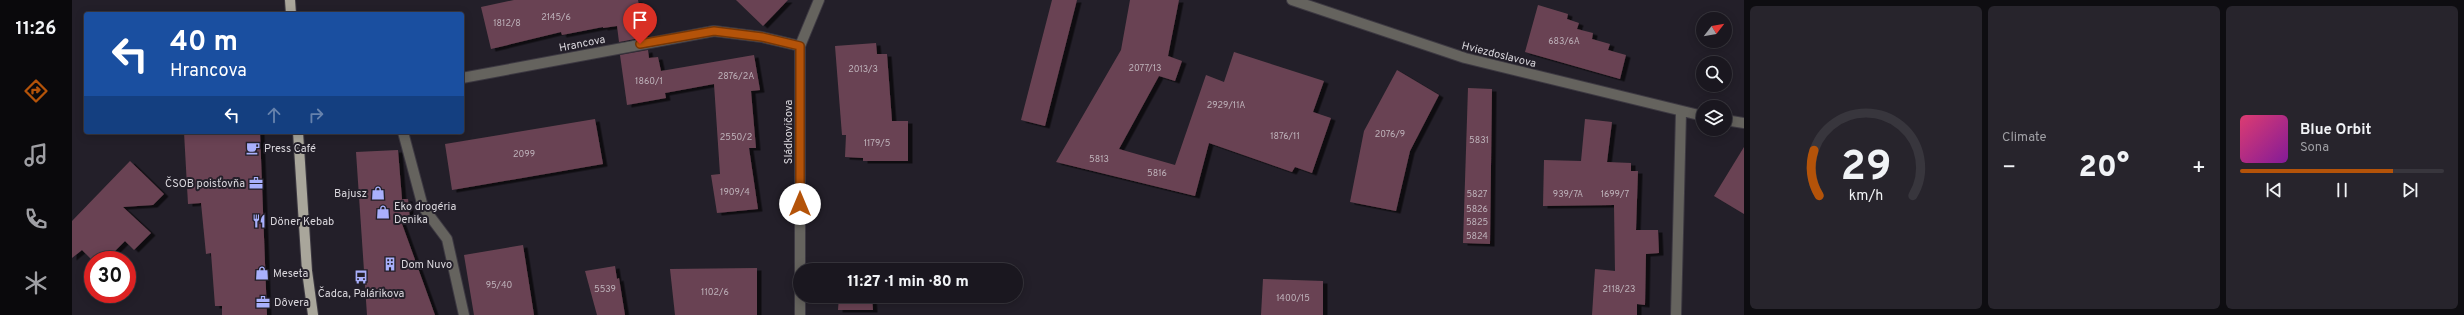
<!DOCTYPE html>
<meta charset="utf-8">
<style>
:root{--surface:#1a171f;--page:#27242c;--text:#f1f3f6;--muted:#9f9fa4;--line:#38363d;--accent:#b45309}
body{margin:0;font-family:Overpass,sans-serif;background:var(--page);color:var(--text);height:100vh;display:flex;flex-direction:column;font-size:15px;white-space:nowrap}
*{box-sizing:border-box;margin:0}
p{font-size:13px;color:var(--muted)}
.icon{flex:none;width:22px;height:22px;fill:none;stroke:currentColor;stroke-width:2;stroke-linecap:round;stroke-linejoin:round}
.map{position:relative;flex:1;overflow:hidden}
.sheet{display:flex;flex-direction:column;gap:6px;padding:6px;background:#0e0d11;width:720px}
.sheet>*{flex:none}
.banner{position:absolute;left:12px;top:12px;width:380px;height:122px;border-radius:4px;box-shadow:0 2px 10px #0003,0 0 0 1px var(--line);background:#1a4fa0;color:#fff;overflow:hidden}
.needle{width:26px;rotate:59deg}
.fabs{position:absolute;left:1624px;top:12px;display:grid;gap:8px}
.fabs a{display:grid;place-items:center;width:36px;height:36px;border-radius:50%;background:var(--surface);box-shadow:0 2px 10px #0003,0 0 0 1px var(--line);font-size:20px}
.speed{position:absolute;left:12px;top:251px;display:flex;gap:8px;font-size:20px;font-weight:700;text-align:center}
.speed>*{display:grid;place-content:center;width:52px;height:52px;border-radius:50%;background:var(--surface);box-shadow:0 2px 10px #0003,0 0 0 1px var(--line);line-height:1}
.speed .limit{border:6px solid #d22;background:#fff;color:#111}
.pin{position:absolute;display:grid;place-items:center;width:34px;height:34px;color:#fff;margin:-41px -17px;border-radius:50% 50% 50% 0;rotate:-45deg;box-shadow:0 0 4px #0007}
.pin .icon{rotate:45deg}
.me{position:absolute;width:44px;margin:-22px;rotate:0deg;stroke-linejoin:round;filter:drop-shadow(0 0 3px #0008)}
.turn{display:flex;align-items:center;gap:14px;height:84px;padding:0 20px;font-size:18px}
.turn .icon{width:52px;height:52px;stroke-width:2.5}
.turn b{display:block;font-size:28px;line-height:34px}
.lanes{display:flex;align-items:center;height:38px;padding:0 20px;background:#0003;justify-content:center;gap:20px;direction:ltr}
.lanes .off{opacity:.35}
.big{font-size:30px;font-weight:800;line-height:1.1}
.sheet .widget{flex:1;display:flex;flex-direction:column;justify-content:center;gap:6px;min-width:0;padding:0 14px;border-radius:6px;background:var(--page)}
.sheet .dial{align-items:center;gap:0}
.dial svg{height:104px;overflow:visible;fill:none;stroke:var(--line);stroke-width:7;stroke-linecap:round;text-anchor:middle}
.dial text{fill:var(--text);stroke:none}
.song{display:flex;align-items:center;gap:12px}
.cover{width:48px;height:48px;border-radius:6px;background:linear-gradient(135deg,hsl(340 70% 55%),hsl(290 70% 35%))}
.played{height:4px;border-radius:2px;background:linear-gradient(90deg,var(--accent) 75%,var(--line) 75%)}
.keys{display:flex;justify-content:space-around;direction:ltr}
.heat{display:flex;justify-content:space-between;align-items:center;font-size:22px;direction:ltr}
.sheet .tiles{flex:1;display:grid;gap:6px;grid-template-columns:repeat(3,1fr)}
.trip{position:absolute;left:721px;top:263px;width:230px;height:40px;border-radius:20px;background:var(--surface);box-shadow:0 2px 10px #0003,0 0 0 1px var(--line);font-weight:800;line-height:40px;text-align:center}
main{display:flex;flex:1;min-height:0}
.dock{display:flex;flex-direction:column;width:72px;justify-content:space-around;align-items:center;background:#0a090c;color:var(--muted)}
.dock .icon{width:28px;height:28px}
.dock .active{color:var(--accent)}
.dock b{font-size:18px;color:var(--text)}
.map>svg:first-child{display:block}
.building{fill:#694352;filter:url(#shadow)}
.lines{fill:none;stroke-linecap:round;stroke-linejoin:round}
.minor-casing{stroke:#3d3942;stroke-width:12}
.major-casing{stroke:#3d3942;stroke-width:12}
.minor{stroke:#65635e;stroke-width:10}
.major{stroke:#a9a69b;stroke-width:10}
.route-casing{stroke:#753606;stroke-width:10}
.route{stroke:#b45309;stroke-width:7}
.labels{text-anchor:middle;stroke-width:4;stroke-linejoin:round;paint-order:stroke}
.number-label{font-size:9px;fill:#beb2ba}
.street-label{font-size:11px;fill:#dad7dd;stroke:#231f29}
.poi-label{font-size:11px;fill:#dad7dd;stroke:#231f29;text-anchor:start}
</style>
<main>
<nav class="dock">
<b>11:26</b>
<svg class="icon active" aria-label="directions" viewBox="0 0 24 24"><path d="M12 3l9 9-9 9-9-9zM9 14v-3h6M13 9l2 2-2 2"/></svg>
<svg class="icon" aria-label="music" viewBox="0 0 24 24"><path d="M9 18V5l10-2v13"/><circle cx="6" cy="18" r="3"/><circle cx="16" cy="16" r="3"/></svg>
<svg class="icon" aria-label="phone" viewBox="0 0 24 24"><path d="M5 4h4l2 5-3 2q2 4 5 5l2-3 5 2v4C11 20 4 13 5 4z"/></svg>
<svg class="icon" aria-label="climate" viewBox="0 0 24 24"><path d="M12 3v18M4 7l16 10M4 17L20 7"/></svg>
</nav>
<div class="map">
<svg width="1672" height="315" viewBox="0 0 1672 315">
<defs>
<filter id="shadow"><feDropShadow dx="4.5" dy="2.5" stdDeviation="0" flood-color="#0009"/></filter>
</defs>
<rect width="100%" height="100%" fill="#231f29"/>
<!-- building -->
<path class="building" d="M442,0H566L573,37L547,42L545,26L531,28V27L490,35L489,32L419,49L409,7Z
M664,0H716L691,26Z
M980,0H1005L973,126L949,120Z
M1058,0H1107L1096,56L1110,61L1103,81L1087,76L1047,149L1103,165L1134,75L1152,82L1162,52L1252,81L1241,112L1259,118L1240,173L1223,167L1220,172L1137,143L1123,196L984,162L1049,50Z
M1466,5L1496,14L1495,19L1507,23L1505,29L1521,33L1520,39L1538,44L1536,50L1554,55L1548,79L1453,52Z
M804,43L805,54H815L820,121H836V161H791V158L773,157L774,135H770L763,46Z
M576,50L577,58L586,57L589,71L682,55L688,90L679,91L684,148H677L686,209L645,213L639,175L648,174L642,84L593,93L594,98L555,105L548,55Z
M1325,70L1367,95L1338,151L1324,211L1278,202L1292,131Z
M1396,88L1420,89L1418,244L1391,243Z
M523,119L531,164L380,190L373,144Z
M1513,119L1540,122L1535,162L1559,163V171H1566L1564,230H1586L1587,253L1574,254L1573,305L1565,304V315H1520L1523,269L1543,271L1542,205L1471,206L1472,160L1509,161Z
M112,132H188L195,315H150V306H143L139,253L134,254L129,203L116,204Z
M1672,147V214L1642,196Z
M326,150L330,199H336L338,220L329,221L363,315H295L284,152Z
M58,161L92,194L81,205L51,207L79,233L62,250L53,241L34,260H20L10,250L0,258V221Z
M451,245L462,315H402L392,255Z
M767,263H799L800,270H767Z
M543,266L545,279L547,278L553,315H525L513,271Z
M685,268V315H603L598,269Z
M1191,279L1251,281V315H1189Z
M767,296H800L801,310H766Z"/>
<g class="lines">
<!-- minor casing -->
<g class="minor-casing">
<path id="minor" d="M1220,0L1393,58L1631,116
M390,78L642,31L690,37L728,46
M1653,120L1672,123
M331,132L351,207L375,239L392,315
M728,315V46L747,0
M1604,315L1609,112"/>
</g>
<!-- major casing -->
<g class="major-casing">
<path id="major" d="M218,0L219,14
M226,132L235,271L241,315"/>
</g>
<!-- minor -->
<use href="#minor" class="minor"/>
<!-- major -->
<use href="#major" class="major"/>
</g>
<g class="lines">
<!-- route casing -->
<g class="route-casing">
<path id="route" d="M568,44L642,31L690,37L728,46V204"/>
</g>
<!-- route -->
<use href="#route" class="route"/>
</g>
<!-- icons -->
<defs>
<g id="cafe-bare" transform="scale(1.08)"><path d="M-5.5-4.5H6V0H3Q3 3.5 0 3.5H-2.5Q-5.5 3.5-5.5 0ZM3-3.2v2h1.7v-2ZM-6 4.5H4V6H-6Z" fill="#a9b0fc" stroke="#231f29" stroke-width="2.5" paint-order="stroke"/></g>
<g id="office-bare" transform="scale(1.08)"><path d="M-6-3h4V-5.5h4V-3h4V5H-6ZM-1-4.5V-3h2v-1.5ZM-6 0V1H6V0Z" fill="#a9b0fc" stroke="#231f29" stroke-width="2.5" paint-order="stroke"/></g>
<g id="shop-bare" transform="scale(1.08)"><path d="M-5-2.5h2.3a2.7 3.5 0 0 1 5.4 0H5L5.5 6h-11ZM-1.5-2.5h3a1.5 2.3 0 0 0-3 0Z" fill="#a9b0fc" stroke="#231f29" stroke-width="2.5" paint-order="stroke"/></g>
<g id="restaurant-bare" transform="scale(1.08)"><path d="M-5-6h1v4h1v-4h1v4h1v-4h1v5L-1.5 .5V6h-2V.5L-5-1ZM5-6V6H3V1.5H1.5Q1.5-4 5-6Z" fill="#a9b0fc" stroke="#231f29" stroke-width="2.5" paint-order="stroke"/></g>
<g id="building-bare" transform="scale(1.08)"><path d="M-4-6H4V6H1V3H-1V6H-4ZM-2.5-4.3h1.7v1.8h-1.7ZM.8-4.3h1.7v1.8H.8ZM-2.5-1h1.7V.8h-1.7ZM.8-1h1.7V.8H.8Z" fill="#a9b0fc" stroke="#231f29" stroke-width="2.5" paint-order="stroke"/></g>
<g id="bus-bare" transform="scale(1.08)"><path d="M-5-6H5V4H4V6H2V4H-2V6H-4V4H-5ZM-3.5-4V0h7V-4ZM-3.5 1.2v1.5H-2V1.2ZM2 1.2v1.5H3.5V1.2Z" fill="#a9b0fc" stroke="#231f29" stroke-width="2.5" paint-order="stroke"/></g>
</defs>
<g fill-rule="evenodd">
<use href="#cafe-bare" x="181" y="148"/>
<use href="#office-bare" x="184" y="183"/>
<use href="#shop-bare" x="306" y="193"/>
<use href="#shop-bare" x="311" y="212"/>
<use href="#restaurant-bare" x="187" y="221"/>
<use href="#building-bare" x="318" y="264"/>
<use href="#shop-bare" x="190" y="273"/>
<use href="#bus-bare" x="289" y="277"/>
<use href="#office-bare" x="191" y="302"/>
</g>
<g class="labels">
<!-- number labels -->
<g class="number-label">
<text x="484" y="20">2145/6</text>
<text x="435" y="26">1812/8</text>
<text x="1492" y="44">683/6A</text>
<text x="1073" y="71">2077/13</text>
<text x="791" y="72">2013/3</text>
<text x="664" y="79">2876/2A</text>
<text x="577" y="84">1860/1</text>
<text x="1154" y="108">2929/11A</text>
<text x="1318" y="137">2076/9</text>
<text x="1213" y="139">1876/11</text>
<text x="664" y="140">2550/2</text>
<text x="1407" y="143">5831</text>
<text x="805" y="146">1179/5</text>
<text x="452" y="157">2099</text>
<text x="1027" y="162">5813</text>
<text x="1085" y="176">5816</text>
<text x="663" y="195">1909/4</text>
<text x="1405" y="197">5827</text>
<text x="1496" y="197">939/7A</text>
<text x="1543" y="197">1699/7</text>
<text x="1405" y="212">5826</text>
<text x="1405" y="225">5825</text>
<text x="1405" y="239">5824</text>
<text x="427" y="288">95/40</text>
<text x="533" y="292">5539</text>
<text x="1547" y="292">2118/23</text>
<text x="643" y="295">1102/6</text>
<text x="1221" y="301">1400/15</text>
</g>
<!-- street labels -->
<g class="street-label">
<text transform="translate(510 43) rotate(-11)" y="4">Hrancova</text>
<text transform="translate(1427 54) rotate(14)" y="4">Hviezdoslavova</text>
<text transform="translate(716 132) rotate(-90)" y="4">Sládkovičova</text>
</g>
<!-- poi labels -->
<g class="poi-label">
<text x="192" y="152">Press Café</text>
<text x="173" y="187" text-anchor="end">ČSOB poisťovňa</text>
<text x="295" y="197" text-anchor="end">Bajusz</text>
<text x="322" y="210">Eko drogéria<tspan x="322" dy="13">Denika</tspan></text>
<text x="198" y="225">Döner Kebab</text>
<text x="329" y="268">Dom Nuvo</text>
<text x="201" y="277">Meseta</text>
<text x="289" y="297" text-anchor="middle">Čadca, Palárikova</text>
<text x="202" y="306">Dôvera</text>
</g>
</g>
</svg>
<div class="fabs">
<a><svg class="needle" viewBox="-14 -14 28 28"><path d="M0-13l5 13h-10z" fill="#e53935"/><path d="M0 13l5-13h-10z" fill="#9f9fa4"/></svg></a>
<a><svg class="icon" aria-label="search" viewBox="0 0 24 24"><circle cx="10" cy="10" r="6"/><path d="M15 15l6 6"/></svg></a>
<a><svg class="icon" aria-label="layers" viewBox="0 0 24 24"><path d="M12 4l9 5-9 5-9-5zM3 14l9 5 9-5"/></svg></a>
</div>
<div class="speed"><div class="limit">30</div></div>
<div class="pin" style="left:568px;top:44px;background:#d93025"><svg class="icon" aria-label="arrive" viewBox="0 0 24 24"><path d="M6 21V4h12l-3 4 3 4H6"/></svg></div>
<svg class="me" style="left:728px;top:204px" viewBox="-20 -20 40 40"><circle r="19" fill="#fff"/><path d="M0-13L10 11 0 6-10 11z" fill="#b45309"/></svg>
<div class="trip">11:27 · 1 min · 80 m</div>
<div class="banner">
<div class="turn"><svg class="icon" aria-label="left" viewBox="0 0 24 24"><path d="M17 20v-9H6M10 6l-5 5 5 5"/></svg><div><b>40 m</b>Hrancova</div></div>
<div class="lanes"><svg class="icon" aria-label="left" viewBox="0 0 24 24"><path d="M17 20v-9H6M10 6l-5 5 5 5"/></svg><svg class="icon off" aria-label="ahead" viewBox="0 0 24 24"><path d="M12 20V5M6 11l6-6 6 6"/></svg><svg class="icon off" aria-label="right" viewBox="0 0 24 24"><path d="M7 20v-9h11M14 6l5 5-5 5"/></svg></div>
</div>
</div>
<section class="sheet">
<div class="tiles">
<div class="widget dial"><svg viewBox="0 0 100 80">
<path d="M14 69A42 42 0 1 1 86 69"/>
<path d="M14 69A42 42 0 0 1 10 34" stroke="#b45309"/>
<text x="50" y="56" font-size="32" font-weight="700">29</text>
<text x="50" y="72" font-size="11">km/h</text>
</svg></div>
<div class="widget"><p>Climate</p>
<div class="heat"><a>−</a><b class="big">20°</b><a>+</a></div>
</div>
<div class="widget">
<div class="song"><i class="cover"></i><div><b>Blue Orbit</b><p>Sona</p></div></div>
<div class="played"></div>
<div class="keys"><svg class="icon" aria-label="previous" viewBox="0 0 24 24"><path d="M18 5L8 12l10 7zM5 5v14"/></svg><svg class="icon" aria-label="pause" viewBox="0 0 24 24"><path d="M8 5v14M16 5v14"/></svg><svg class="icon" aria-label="next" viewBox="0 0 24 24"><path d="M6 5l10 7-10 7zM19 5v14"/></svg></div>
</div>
</div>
</section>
</main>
